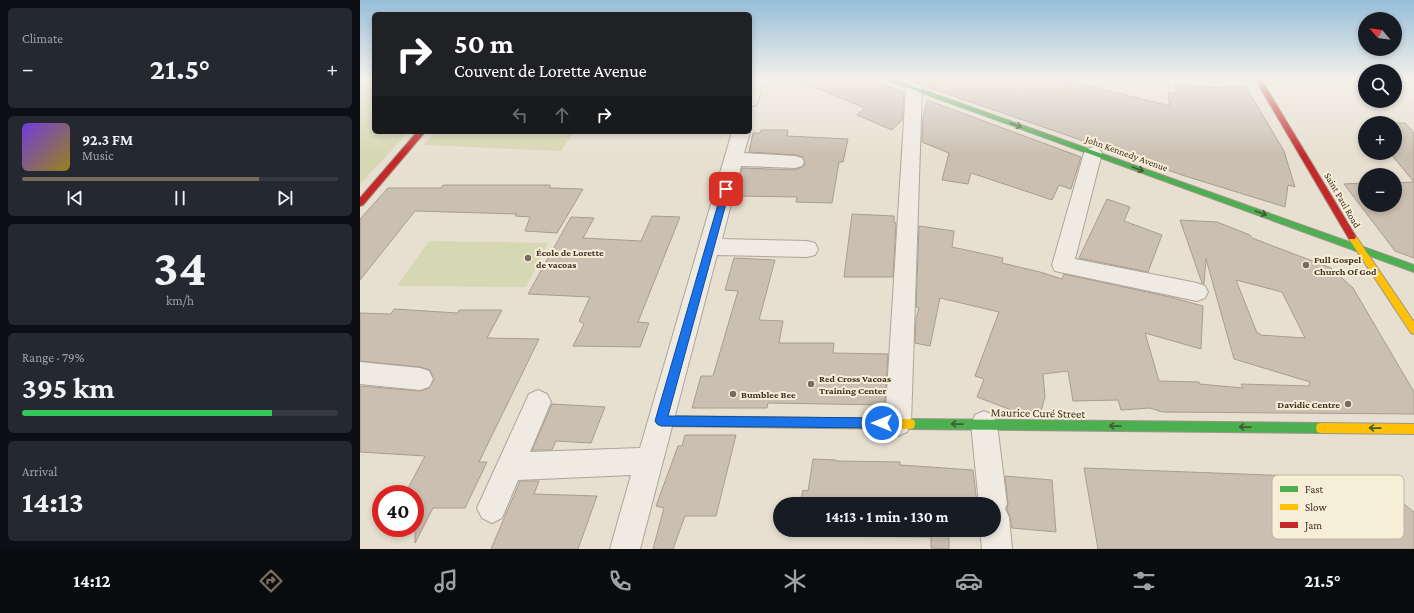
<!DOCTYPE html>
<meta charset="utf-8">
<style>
:root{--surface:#171b24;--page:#242831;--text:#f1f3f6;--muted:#9ea1a6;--line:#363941;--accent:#786c5e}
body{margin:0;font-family:"Crimson Pro",serif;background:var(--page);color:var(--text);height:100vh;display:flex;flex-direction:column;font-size:15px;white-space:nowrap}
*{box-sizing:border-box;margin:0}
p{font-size:13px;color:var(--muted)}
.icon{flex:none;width:22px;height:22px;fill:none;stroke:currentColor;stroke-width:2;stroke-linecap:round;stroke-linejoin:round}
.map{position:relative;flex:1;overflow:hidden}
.side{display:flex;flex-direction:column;gap:8px;padding:8px;background:#0d0f14;width:360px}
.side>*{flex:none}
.top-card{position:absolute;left:12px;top:12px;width:380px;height:122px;border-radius:6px;box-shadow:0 2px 6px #0003;background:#202124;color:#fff;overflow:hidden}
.needle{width:26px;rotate:299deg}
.controls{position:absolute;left:998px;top:12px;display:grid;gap:8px}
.controls a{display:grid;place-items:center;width:44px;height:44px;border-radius:50%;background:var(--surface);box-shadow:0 2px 6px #0003;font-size:20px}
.speed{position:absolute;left:12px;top:485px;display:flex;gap:8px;font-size:20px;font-weight:700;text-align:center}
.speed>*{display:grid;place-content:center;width:52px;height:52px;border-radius:50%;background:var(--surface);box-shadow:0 2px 6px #0003;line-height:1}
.speed .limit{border:6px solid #d22;background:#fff;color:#111}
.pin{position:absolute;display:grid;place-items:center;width:34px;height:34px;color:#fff;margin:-17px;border-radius:8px;box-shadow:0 2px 6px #0006}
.me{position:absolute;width:44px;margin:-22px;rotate:270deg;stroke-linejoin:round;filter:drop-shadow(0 0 3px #0008)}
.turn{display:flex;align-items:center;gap:14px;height:84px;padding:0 16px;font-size:18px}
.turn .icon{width:52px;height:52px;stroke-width:2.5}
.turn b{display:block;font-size:28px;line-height:34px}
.lanes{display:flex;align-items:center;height:38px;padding:0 16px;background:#0003;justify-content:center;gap:20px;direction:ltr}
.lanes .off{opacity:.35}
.big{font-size:30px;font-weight:700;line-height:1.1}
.side .card{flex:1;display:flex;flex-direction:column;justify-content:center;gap:6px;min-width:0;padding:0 14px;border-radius:6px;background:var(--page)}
.side .dial{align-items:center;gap:0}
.dial b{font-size:52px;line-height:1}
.song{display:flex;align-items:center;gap:12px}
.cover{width:48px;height:48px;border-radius:6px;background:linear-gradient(135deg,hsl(260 70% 55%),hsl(50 70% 35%))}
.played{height:4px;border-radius:2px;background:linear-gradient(90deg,var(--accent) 75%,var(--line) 75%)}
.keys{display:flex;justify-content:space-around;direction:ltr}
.heat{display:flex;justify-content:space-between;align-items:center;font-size:22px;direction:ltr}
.charge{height:6px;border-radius:3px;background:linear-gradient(90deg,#34c759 79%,var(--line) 0)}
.trip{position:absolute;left:413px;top:497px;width:228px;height:40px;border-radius:20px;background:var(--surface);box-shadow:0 2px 6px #0003;font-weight:700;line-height:40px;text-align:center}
.tabs{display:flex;height:64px;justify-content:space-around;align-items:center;background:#090b0e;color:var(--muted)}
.tabs .icon{width:28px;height:28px}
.tabs .active{color:var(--accent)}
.tabs b{font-size:18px;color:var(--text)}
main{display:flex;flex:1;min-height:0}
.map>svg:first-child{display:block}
.green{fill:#d6d7b3}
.building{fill:#cbbfb2;stroke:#a89c90;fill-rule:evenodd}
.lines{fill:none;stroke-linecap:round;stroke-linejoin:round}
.street-casing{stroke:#ada599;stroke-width:2}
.fast-casing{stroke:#9c958a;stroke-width:2}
.slow-casing{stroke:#9c958a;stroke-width:2}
.jam-casing{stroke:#9c958a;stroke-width:2}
.street{fill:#efebe3;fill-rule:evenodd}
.fast{fill:#4caf50;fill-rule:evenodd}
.slow{fill:#ffc107;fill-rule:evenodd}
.jam{fill:#c62828;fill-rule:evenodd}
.oneway{stroke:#425b31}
.route{fill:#1a73e8;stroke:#114b97}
.poi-dot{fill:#786c5e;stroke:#f7eed8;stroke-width:1.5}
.labels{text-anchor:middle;stroke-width:4;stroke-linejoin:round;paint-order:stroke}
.street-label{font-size:10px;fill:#3d2e20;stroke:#f7eed8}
.poi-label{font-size:10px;font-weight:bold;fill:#3d2e20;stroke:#f7eed8;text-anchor:start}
.near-street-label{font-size:12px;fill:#3d2e20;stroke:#f7eed8}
.key{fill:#f7eed8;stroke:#bfb4a1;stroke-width:1}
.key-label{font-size:11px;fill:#3d2e20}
</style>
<main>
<section class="side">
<div class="card"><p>Climate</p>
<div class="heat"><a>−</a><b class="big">21.5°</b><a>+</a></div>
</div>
<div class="card">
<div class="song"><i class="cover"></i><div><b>92.3 FM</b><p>Music</p></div></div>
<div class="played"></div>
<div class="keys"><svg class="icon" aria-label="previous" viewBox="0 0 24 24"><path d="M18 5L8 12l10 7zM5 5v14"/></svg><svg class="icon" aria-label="pause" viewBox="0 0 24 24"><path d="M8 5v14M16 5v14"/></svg><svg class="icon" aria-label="next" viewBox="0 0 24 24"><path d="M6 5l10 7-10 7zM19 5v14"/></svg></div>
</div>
<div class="card dial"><b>34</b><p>km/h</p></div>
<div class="card"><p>Range · 79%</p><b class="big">395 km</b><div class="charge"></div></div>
<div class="card"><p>Arrival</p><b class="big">14:13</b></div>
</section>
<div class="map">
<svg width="1054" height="549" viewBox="0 0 1054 549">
<rect width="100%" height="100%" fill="#e7e0d1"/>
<!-- green -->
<path class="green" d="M0,79H14V132H49L0,184Z
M75,132H214L201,151L63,145Z
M69,241L188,243L166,287L37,286Z"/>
<!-- building -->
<path class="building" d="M434,79H518L520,83L544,92L542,120L532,130L497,115L505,108Z
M544,79H701L810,106L808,92L817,93L815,85L866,88L865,86L886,87L924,151L935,187L928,185L925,207L825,176Z
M567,100L721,157L711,189L699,185L692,200L611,173L608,184L582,180L589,153L562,142L563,118Z
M1006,123H1045L1054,133V182L1030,153H1035V123Z
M401,130H428L427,136L488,139L483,162H479L472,203L436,202L437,197L375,196L382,168L435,170L442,167L445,163L442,157L435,155L389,152L393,133H400Z
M1054,182V258L1035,251L984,184L1005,183V205H1035V183Z
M83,185H190V188L223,189L197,233L165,231L170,217L155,216L157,214L55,211L0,280V219L28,188H81Z
M747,199L770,207L764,221L802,235L788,272L719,258Z
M492,214L534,216V222L536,223L533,277H484Z
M292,216L320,217L278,322L289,323L280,347L213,346L224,324L219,321L230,297L168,294L211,217L234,218L223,238L281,241Z
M820,220L857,222L890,235L892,238L971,268L993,288L1054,392V414L802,412L790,408L761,410L758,400L713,401L708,371L683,374L685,397L681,411H654L617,397L624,379L615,376L639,312L580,298L570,346L555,343L556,319L559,308L556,307L559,226L594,231L592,247L643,258L642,263L680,272L702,279L704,274L810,297L843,306L841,349L785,333L799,381L839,382V384L883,388L881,384L949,386L950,382L874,359L846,259L844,284L842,283ZM876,280L922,292L945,338L900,335L899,333H897Z
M374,258L415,260L399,320L423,321L419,343H474L473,353L528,354L525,405L408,403L407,408H332L341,376H353L378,291L365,290Z
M34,309L98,313L99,310H142L127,338L179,339L119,462H127L105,508H73L55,543V494H45L65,456L0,452V386L60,391L69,388L74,380L70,370L60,367L0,361V313L31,314Z
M192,404L245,407L231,443L196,441L192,450H172Z
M325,435H376L356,516H325L313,549H293L304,508L296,506L318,446H322Z
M453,459L476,460V461L540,462V465L613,470L617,504H440L443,490L448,491Z
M724,468L1012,479L1054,512V549H738Z
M645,476L692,480L696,532L652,528L650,517L647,509L648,504Z
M160,481H179L174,494L237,496L218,549H131Z
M436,530H589V549L571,548V537L435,536Z"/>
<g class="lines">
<!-- street casing -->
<g class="street-casing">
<path id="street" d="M390,79H404L398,101L396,105L390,106Z
M554,83L560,85L562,88L551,423L547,432L538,436L529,432L525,423L546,88L548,85Z
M372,132H390L384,153L435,156L442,158L444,162L442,166L435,168L381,166L362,239L447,241L455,243L458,249L455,255L447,257L357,255L280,549H250L271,475L158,480L142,518L132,523L122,518L117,508L169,394L178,390L187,394L191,402L170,452L280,448Z
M733,147L739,149L742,153L715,259L837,283L845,286L848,292L845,298L837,301L695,271L692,265L724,153L727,149Z
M0,362L60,368L69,371L73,379L69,387L60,390L0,384Z
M624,411L633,415L637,424L647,504L645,509L649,517L652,549H622L620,530H634V504H619L611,424L615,415Z"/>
</g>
<!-- fast casing -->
<g class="fast-casing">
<path id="fast" d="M524,79H532L1054,265V272Z
M550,419L961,423L965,424L966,428L965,432L961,433L550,429L546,428L545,424L546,420Z"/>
</g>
<!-- slow casing -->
<g class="slow-casing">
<path id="slow" d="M992,234L995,235L1054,322V334L1051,333L989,239L988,237Z
M301,416L550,419L554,420L555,424L554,428L550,429L301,426L297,425L296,421L297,417Z
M961,423L1054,424V434L961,433L957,432L956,428L957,424Z"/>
</g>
<!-- jam casing -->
<g class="jam-casing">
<path id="jam" d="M895,79H901L995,235L996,237L995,239H989Z
M57,132H65L3,205L0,206V198Z"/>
</g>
<!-- street -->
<use href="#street" class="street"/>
<!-- fast -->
<use href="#fast" class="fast"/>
<!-- slow -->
<use href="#slow" class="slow"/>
<!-- jam -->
<use href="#jam" class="jam"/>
</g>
<!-- one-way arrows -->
<defs><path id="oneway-shaft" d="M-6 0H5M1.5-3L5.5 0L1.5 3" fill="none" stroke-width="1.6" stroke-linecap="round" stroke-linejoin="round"/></defs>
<g class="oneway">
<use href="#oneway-shaft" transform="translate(656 125) rotate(20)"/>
<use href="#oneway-shaft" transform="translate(778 169) rotate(20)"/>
<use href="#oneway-shaft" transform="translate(901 213) rotate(20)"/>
<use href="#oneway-shaft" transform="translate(597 424) rotate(-179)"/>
<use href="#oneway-shaft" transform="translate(755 426) rotate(-179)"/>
<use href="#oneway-shaft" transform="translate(885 427) rotate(-179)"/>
<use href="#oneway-shaft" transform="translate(1015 428) rotate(-179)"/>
</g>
<!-- sky -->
<linearGradient id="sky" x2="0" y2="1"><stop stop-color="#96bed9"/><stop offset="0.51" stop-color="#f4f1ea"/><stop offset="1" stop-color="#f4f1ea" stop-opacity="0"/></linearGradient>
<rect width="1054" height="155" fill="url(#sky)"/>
<!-- route -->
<path class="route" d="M363,187H366L370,189L308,416L522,418L526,419L528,423L526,427L522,428L301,426L297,424L295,421Z"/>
<!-- markers -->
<g class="poi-dot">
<circle cx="168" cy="258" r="4"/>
<circle cx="946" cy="265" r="4"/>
<circle cx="451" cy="384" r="4"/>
<circle cx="373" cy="394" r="4"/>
<circle cx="988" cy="404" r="4"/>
</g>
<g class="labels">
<!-- street labels -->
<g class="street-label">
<text transform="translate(767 153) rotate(20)" y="4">John Kennedy Avenue</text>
<text transform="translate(983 200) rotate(60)" y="4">Saint Paul Road</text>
</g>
<!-- poi labels -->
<g class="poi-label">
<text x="176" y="256">École de Lorette<tspan x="176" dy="12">de vacoas</tspan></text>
<text x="954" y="263">Full Gospel<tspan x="954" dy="12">Church Of God</tspan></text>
<text x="459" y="382">Red Cross Vacoas<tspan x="459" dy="12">Training Center</tspan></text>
<text x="381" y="398">Bumblee Bee</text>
<text x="980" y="408" text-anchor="end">Davidic Centre</text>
</g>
<!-- near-street labels -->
<g class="near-street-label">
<text transform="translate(678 413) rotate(1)" y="4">Maurice Curé Street</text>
</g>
</g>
<!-- legend -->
<rect x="912" y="475" width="132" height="64" rx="6" class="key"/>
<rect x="920" y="486" width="18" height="6" fill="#4caf50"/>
<rect x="920" y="504" width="18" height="6" fill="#ffc107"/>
<rect x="920" y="522" width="18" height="6" fill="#c62828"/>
<g class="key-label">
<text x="945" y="493">Fast</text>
<text x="945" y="511">Slow</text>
<text x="945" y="529">Jam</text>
</g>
</svg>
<div class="controls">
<a><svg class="needle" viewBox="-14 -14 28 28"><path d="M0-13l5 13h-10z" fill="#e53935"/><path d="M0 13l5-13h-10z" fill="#9ea1a6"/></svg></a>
<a><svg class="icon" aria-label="search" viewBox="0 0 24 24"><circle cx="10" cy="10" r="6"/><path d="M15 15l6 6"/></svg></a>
<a>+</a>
<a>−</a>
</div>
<div class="speed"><div class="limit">40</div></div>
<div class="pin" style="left:366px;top:189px;background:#d93025"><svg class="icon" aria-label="arrive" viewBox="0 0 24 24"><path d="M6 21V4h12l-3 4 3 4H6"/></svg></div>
<svg class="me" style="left:522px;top:423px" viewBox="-20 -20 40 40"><circle r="17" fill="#1a73e8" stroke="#fff" stroke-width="3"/><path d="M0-11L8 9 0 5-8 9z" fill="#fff"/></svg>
<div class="trip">14:13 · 1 min · 130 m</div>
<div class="top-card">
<div class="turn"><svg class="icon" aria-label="right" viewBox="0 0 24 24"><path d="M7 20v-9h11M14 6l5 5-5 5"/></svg><div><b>50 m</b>Couvent de Lorette Avenue</div></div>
<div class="lanes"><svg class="icon off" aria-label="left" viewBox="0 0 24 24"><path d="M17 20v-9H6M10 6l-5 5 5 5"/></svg><svg class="icon off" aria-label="ahead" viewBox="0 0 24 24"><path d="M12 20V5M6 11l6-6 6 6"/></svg><svg class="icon" aria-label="right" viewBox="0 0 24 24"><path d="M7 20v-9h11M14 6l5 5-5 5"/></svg></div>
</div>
</div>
</main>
<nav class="tabs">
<b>14:12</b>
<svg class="icon active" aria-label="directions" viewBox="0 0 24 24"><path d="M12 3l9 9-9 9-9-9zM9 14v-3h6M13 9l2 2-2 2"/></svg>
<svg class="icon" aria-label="music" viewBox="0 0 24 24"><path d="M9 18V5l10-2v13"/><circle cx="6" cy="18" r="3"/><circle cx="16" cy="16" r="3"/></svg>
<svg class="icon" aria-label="phone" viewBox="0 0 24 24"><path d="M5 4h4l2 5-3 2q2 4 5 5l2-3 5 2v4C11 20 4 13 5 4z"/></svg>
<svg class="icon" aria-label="climate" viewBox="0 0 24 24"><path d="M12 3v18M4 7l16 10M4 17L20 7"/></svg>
<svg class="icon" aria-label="car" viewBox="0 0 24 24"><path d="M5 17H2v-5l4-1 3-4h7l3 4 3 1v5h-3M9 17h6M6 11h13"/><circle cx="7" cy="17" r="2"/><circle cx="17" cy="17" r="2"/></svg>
<svg class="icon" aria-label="filters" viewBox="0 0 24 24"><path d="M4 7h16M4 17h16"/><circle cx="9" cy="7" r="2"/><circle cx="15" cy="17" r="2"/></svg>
<b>21.5°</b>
</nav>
